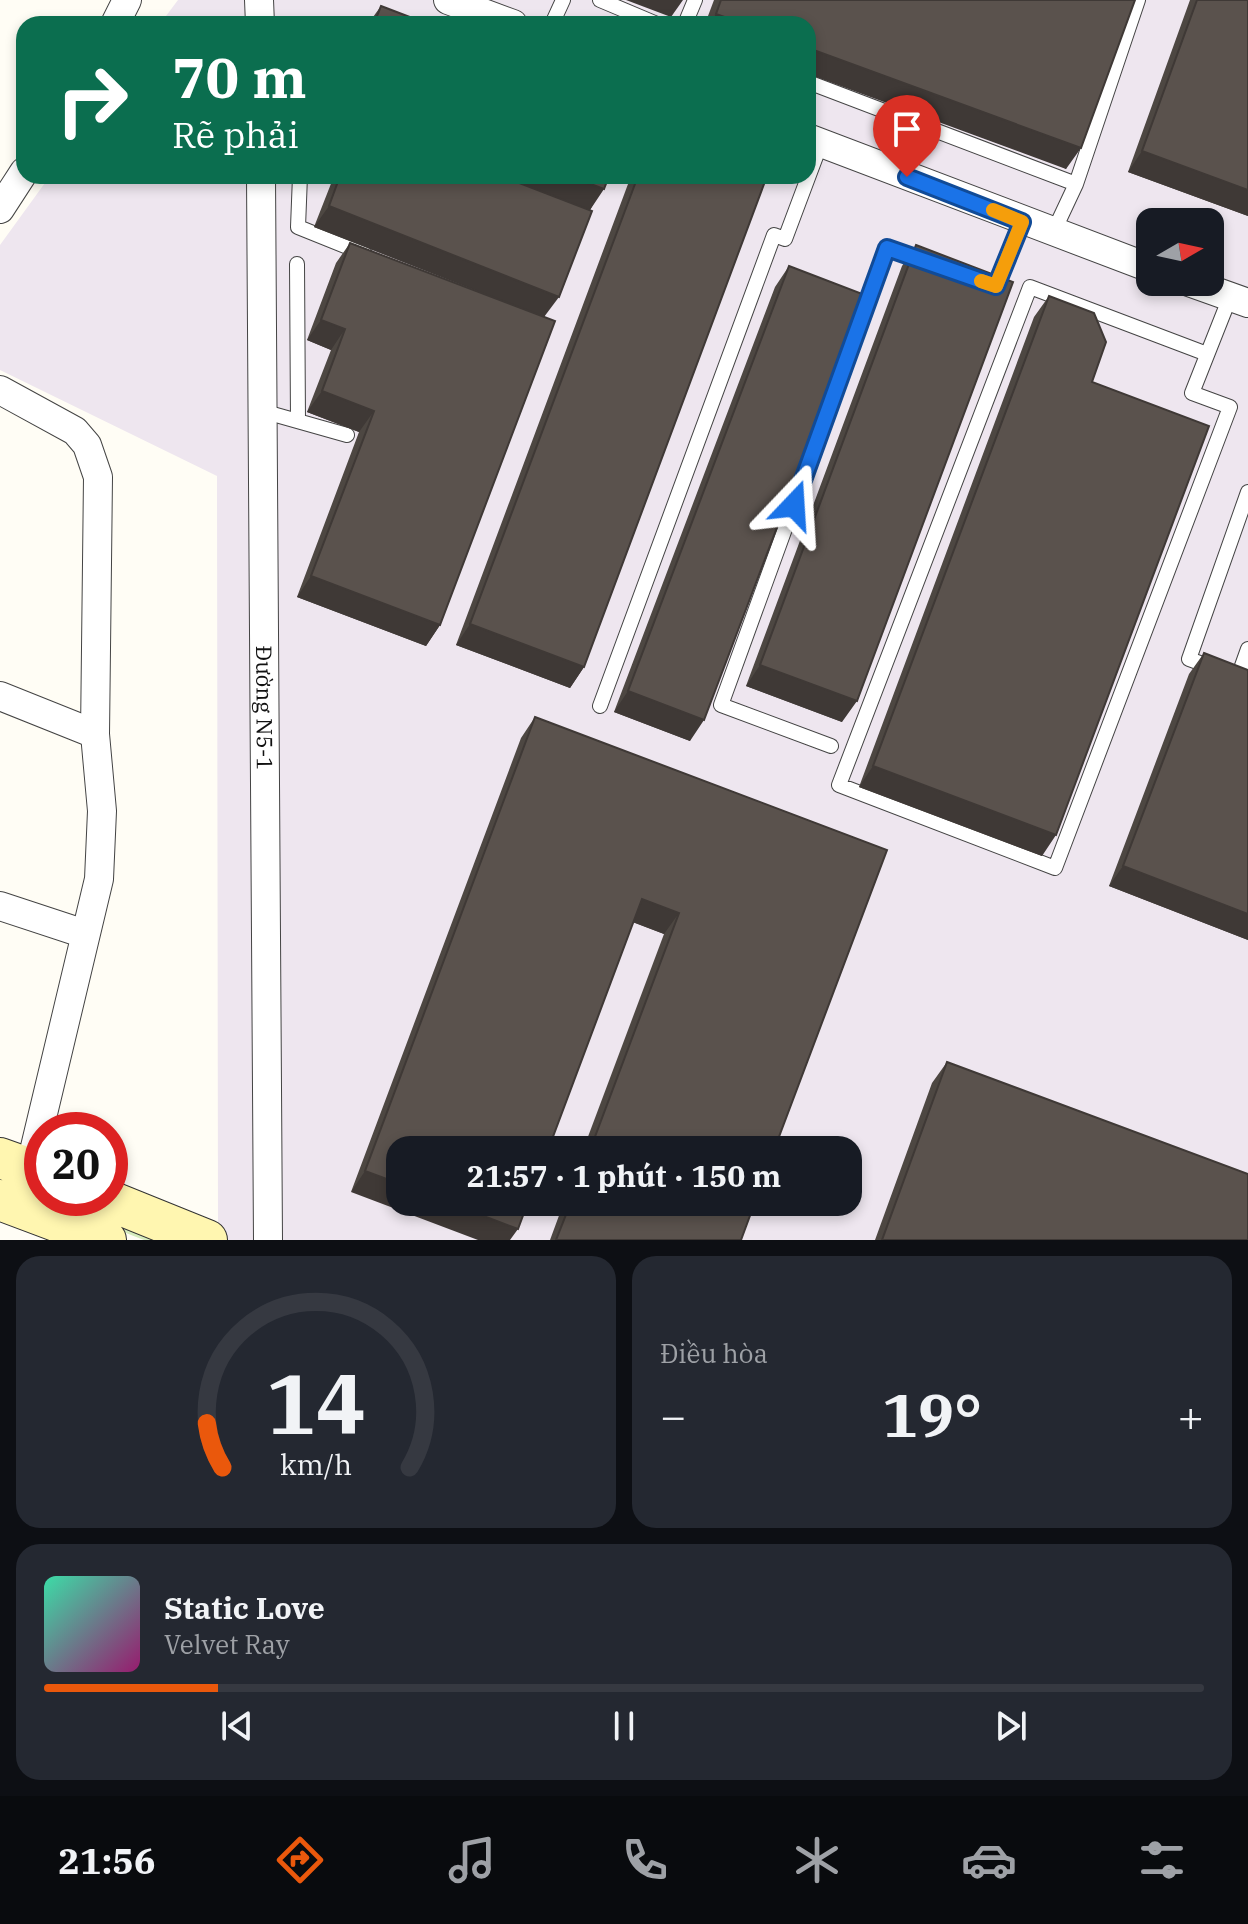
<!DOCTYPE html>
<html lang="vi">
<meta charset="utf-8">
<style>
:root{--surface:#171b24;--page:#242831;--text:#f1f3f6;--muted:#9ea1a6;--line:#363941;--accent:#ea580c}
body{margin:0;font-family:"IBM Plex Serif",serif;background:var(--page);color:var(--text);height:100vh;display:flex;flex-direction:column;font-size:30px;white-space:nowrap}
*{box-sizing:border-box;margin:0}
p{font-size:26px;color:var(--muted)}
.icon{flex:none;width:44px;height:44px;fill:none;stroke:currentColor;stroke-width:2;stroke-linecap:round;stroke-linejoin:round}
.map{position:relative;height:1240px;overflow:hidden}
.side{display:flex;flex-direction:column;gap:16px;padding:16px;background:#0d0f14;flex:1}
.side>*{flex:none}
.banner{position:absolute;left:16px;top:16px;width:800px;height:168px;border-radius:24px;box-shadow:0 4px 12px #0003;background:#0b6e4f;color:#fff;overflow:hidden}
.needle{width:52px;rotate:81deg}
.fabs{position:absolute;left:1136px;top:208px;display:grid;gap:16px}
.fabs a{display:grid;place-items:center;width:88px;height:88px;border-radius:16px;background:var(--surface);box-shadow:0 4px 12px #0003;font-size:40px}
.speed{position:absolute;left:24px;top:1112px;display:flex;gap:16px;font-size:40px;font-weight:700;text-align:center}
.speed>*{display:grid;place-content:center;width:104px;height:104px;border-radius:50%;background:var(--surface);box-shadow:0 4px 12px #0003;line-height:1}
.speed .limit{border:12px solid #d22;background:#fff;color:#111}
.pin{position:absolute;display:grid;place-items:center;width:68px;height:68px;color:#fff;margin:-82px -34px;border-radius:50% 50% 50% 0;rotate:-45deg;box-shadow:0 0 8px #0007}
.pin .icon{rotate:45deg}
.me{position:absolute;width:88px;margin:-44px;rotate:20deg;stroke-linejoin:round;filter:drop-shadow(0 0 6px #0008)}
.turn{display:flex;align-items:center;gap:28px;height:168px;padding:0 24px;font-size:36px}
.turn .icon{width:104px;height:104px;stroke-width:2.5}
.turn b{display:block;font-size:56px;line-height:68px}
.big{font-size:60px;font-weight:700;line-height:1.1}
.side .card{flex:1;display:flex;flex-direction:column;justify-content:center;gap:12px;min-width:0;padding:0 28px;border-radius:24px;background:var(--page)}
.side .dial{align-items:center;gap:0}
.dial svg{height:208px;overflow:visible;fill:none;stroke:var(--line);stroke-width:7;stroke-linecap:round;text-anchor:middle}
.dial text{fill:var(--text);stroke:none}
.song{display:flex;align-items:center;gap:24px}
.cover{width:96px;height:96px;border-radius:12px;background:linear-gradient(135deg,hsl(160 70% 55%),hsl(320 70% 35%))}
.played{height:8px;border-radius:4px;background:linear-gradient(90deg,var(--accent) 15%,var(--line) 15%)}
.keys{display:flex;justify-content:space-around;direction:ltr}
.heat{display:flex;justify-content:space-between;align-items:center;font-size:44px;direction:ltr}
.side .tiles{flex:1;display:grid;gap:16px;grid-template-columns:1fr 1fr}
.card:last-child{grid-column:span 2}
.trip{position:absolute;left:386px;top:1136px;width:476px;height:80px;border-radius:24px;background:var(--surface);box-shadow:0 4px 12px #0003;font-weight:700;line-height:80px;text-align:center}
.tabs{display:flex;height:128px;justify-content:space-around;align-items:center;background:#090b0e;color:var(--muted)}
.tabs .icon{width:56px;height:56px}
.tabs .active{color:var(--accent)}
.tabs b{font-size:36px;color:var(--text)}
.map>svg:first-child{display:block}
.industrial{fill:#eee6ef;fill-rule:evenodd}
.grass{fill:#d5ebbd}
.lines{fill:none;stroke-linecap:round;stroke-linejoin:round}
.lane-casing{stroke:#444;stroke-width:16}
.street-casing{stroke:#444;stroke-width:30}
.secondary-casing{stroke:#333;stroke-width:42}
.lane{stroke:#fff;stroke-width:14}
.street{stroke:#fff;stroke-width:28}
.secondary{stroke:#fff6b0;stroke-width:40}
.wall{fill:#4d4742}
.shaded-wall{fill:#3f3936}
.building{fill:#5a524d;stroke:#3f3936;stroke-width:2}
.route-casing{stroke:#114b97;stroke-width:20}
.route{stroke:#1a73e8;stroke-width:14}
.slow{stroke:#f59e0b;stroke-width:14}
.labels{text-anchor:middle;stroke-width:8;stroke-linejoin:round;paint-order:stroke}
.street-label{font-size:22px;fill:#111;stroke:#fff}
</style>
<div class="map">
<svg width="1248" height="1240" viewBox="0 0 1248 1240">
<rect width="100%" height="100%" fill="#fffdf5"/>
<!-- industrial -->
<path class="industrial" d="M178,0H1248V1240H218L217,476L0,370V245L50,176H808V24H160ZM1150,222H1210V282H1150ZM400,1150H848V1202H400Z"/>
<!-- grass -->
<path class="grass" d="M69,1198H82L188,1240H144L72,1212L67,1204Z"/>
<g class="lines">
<!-- lane casing -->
<g class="lane-casing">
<path id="lane" d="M600,0L657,24
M552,24L563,0
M685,24L695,0
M808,82L1076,184
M300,176L298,227L365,254
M1053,233L1076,184L1138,0
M297,264L298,421
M991,285L996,286L1022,222
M1207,354L1030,287L839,785L1055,868L1230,407L1192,393L1230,297
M262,411L347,435
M1248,492L1189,659L1238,677L1248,649
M600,706L774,235L785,239L821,143
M831,746L721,705L887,248L926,261"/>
</g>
<!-- street casing -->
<g class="street-casing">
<g id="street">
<path d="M259,0L260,24"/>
<path d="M448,0L513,24"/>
<path d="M115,24L127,0"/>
<path d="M808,138L1150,268"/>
<path id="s1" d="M261,176L268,1240"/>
<path d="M0,209L24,172"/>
<path d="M1189,282L1248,303"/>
<path d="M0,390L75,431L87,445L98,477L95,734L102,811L99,879L30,1168"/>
<path d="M0,696L95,734"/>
<path d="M0,906L85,934"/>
</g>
</g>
<!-- secondary casing -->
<g class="secondary-casing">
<path id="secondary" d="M0,1158L42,1173
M103,1198L207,1240
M0,1200L106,1240"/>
</g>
<!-- lane -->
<use href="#lane" class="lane"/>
<!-- street -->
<use href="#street" class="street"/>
<!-- secondary -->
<use href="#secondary" class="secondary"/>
</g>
<!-- wall -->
<path class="wall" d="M714,0H1135L1066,169L808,24H705Z
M1190,0H1248V216L1128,172Z
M381,6L428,24H368Z
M334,176H609L590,210L544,317L440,625L426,646L297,597L359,432L307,412L331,350L307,340L336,263L350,243L513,305L314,227Z
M631,176H767L584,667L570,688L456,645Z
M916,245L842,722L746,686L902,266Z
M789,266L690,741L614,712L775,287Z
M1049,296L1092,382L1042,856L859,787L1034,317Z
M1204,653L1248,940L1109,886L1189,674Z
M535,717L887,850L774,1150H583L664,934L633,922L351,1192L521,738Z
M947,1062L1248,1240H875L932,1083Z
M564,1202H755L741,1240H550Z"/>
<!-- shaded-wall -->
<path class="shaded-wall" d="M626,0H683L671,17Z
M716,14L744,24H709Z
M808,48L1081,148L1066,169L808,74Z
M1142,151L1248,190V216L1128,172Z
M500,176H569L604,189L590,210Z
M329,206L559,297L544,317L314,227Z
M321,320L345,329L331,350L307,340Z
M322,391L374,411L359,432L307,412Z
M311,576L440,625L426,646L297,597Z
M470,624L584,667L570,688L456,645Z
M760,665L857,701L842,722L746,686Z
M628,691L704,720L690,741L614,712Z
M873,766L1056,835L1042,856L859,787Z
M1123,866L1248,914V940L1109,886Z
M642,899L679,913L664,934L627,920Z
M365,1171L400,1184V1202H447L518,1229L510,1240H478L351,1192Z"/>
<!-- building -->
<path class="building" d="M721,0H1135L1081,148L808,48V24H744L716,14Z
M1197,0H1248V190L1142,151Z
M381,6L428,24H374Z
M340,176H501L592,211L559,297L329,206Z
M569,176H609L604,189Z
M638,176H767L584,667L470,624Z
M350,243L555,321L440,625L311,576L374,411L322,391L345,329L321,320Z
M916,245L1013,282L857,701L760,665Z
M789,266L865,295L704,720L628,691Z
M1049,296L1094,313L1106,342L1092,382L1209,426L1056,835L873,766Z
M1204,653L1248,670V914L1123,866Z
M535,717L887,850L774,1150H590L679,913L642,899L548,1150H400V1184L365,1171Z
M947,1062L1248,1174V1240H882Z
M447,1202H528L518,1229Z
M571,1202H755L741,1240H556Z"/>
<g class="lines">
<!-- route casing -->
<g class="route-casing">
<path id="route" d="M794,505L887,248L996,286L1022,222L907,177"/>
</g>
<!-- route -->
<use href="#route" class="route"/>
<!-- slow -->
<path class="slow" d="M981,281L996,286L1022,222L993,210"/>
</g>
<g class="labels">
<!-- street labels -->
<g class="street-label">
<text dy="8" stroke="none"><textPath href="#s1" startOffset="532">Đường N5-1</textPath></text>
</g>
</g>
</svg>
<div class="fabs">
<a><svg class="needle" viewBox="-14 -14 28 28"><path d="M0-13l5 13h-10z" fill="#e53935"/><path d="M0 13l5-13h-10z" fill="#9ea1a6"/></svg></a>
</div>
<div class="speed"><div class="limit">20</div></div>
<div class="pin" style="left:907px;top:177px;background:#d93025"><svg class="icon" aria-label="arrive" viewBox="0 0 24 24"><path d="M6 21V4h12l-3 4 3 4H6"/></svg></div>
<svg class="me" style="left:794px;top:505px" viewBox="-20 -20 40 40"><path d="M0-17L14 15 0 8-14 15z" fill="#1a73e8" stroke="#fff" stroke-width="4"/></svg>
<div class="trip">21:57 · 1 phút · 150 m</div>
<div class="banner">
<div class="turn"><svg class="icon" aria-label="right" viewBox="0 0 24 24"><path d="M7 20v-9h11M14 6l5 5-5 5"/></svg><div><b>70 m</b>Rẽ phải</div></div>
</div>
</div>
<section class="side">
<div class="tiles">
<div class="card dial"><svg viewBox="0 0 100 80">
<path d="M14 69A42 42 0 1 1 86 69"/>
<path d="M14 69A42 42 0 0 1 8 52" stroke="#ea580c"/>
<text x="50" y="56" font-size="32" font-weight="700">14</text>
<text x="50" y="72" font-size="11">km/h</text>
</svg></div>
<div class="card"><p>Điều hòa</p>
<div class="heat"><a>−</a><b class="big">19°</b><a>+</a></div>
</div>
<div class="card">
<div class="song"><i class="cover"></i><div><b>Static Love</b><p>Velvet Ray</p></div></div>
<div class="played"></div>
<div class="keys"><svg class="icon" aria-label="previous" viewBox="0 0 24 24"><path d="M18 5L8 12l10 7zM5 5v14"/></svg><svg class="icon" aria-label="pause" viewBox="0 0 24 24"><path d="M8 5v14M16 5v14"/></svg><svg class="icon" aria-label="next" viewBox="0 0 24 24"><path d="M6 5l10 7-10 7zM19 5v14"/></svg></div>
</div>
</div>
</section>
<nav class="tabs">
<b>21:56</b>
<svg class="icon active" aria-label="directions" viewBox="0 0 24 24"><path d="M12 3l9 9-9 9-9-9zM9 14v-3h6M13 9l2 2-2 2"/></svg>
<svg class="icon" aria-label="music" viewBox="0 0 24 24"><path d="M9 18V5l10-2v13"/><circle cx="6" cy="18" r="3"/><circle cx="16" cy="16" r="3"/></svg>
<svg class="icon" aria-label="phone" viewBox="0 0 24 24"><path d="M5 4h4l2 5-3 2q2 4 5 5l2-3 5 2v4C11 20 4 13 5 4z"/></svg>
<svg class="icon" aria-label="climate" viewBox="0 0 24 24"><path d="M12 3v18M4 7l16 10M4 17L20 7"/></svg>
<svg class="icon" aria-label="car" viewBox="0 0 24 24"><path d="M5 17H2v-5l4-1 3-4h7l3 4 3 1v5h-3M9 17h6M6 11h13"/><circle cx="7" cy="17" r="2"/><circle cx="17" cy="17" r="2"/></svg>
<svg class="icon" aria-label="filters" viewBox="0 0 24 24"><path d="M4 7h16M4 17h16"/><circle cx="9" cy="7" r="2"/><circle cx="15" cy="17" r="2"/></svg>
</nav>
